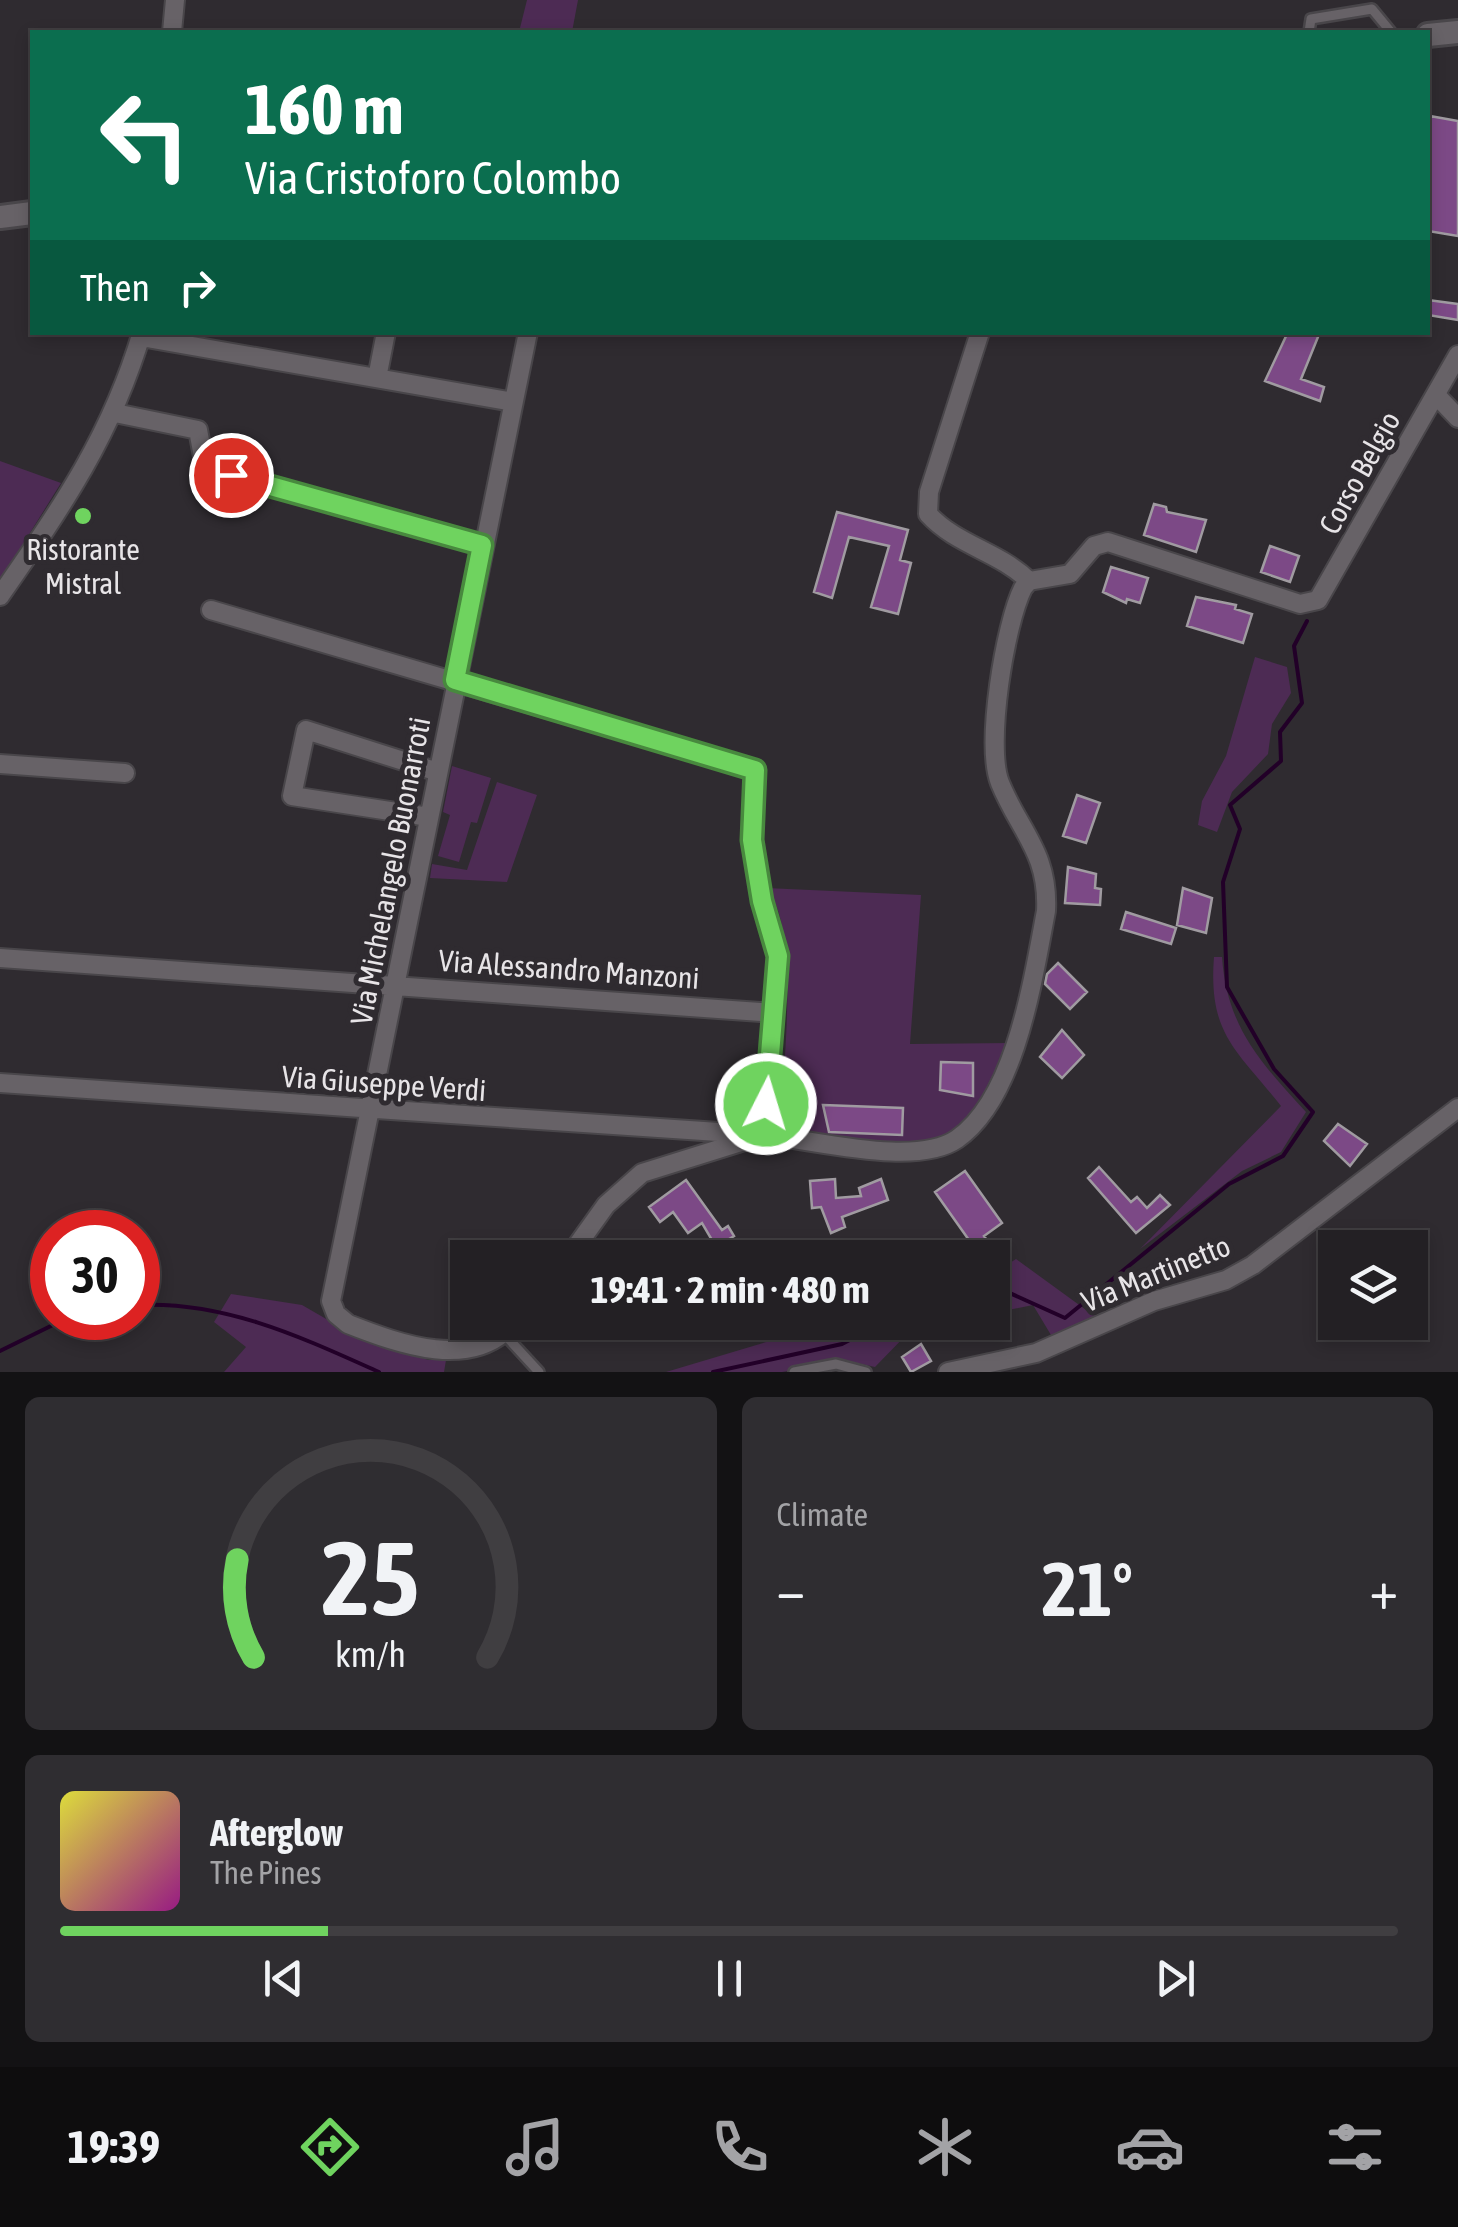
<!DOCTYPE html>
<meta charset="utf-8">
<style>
:root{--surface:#232024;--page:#2f2d31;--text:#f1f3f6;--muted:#a3a3a6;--line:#403e41;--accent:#6fd35f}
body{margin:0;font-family:"Asap Condensed",sans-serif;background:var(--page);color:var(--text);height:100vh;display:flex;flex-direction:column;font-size:38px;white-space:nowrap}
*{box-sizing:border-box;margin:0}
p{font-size:32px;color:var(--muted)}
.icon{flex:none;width:55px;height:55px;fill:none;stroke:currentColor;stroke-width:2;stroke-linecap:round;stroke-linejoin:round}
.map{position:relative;height:1372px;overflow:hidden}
.details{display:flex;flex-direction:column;gap:25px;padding:25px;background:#131214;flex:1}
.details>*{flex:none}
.banner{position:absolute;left:30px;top:30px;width:1400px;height:305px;border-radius:0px;box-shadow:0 5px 15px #0003,0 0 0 2px var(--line);background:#0b6e4f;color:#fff;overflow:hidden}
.tools{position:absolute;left:1318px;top:1230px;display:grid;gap:20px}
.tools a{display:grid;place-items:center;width:110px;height:110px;border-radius:0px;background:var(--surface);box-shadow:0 5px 15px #0003,0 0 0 2px var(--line);font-size:50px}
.speed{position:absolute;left:30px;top:1210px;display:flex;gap:20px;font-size:50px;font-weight:700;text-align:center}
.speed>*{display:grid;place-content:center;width:130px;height:130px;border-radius:50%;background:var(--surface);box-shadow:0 5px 15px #0003,0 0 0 2px var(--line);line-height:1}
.speed .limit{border:15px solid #d22;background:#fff;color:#111}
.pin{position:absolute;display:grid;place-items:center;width:85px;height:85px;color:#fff;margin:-42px;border:5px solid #fff;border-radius:50%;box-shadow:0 2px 10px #0007}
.me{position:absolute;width:110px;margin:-55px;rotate:5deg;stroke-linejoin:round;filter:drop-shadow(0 0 8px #0008)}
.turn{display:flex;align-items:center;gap:35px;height:210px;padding:0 50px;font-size:45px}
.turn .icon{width:130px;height:130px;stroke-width:2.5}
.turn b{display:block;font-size:70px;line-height:85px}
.then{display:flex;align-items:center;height:95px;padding:0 50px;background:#0003;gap:20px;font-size:38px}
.big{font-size:75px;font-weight:700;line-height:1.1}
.details .tile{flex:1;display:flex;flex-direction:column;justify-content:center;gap:15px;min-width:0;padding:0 35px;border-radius:15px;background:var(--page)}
.details .dial{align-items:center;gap:0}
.dial svg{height:260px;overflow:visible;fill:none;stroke:var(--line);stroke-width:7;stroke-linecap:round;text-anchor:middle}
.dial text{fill:var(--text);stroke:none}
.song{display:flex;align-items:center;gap:30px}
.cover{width:120px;height:120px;border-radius:15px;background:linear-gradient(135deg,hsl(60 70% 55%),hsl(310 70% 35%))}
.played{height:10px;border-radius:5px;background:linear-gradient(90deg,var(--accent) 20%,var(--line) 20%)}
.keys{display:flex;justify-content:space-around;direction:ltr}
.heat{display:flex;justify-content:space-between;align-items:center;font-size:55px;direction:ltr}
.details .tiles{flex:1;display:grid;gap:25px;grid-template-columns:1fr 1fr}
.tile:last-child{grid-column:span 2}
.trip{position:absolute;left:450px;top:1240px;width:560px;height:100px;border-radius:0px;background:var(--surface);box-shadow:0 5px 15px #0003,0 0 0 2px var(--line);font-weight:700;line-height:100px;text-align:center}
.tab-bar{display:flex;height:160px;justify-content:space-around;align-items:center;background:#0e0d0e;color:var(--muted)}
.tab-bar .icon{width:70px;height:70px}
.tab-bar .on{color:var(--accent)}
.tab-bar b{font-size:45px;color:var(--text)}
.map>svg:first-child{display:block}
.green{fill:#4d2b54}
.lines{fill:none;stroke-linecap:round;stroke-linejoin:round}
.stream{stroke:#220028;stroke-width:4}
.building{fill:#7c4986;stroke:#a09ba1;stroke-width:2.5}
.service-casing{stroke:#49464a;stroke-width:14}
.minor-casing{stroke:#49464a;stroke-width:22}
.tertiary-casing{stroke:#49464a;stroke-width:28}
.service{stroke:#676267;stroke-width:9}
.minor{stroke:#676267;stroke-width:18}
.tertiary{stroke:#676267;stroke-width:22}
.route-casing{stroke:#48893e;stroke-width:25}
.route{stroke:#6fd35f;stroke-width:18}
.poi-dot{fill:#6fd35f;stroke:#2f2b30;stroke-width:4}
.labels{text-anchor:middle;stroke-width:10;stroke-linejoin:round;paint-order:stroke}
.street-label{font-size:30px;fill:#e7e4e7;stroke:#2f2b30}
.poi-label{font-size:30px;fill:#e7e4e7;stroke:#2f2b30}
</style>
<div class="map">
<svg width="1458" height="1372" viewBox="0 0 1458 1372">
<rect width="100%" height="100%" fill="#2f2b30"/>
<!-- green -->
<path class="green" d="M527,0H578L572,32H519Z
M0,461L61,483L0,581Z
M1255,657L1287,667L1291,693L1272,724L1268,754L1232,792L1217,832L1198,825L1202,801L1226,756Z
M452,766L491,778L477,823L471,822L459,862L438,856L450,815L443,812Z
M497,782L537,795L507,882L430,878L432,864L467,870Z
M766,888L921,895L910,1044L1012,1043C1000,1065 991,1091 977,1112C938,1167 837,1138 780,1130C782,1074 802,928 766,888Z
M1214,957H1222C1227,1027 1260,1062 1306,1112L1281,1152L1242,1171L1140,1249L1281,1106C1237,1050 1208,1035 1214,957Z
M1016,1259L1093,1315L1119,1322L1060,1350L1033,1305L993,1313V1274Z
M231,1294L302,1305L347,1331L428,1360H446L444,1372H224L246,1347L214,1322Z
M830,1323H944L912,1329L875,1367L848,1361L782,1372H666Z"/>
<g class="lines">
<!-- stream -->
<path class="stream" d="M992,1285L1065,1318L1229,1184L1283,1156L1313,1112L1274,1069L1227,987L1223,882L1240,829L1230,805L1281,761L1280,732L1302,703L1294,646L1307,621
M138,1305C225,1301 301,1337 379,1372
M0,1351L61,1321L77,1318
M713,1372L842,1344L884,1322"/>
</g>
<!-- building -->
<path class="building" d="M1430,116L1458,121V236L1428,231Z
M1428,300L1458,304V320L1428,315Z
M1288,332H1320L1301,379L1324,387L1320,401L1265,381Z
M1154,504L1166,507L1167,512L1206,520L1196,552L1144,535Z
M837,512L908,530L900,560L911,563L898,614L871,607L889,546L849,537L832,598L814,592Z
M1270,546L1299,556L1290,582L1261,572Z
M1111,567L1148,578L1140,603L1127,599L1126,603L1103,592Z
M1196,597L1236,605L1235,609L1252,614L1243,643L1187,626Z
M1077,795L1100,803L1086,843L1063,836Z
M1068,867L1096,874L1095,888L1101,889L1100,905L1065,903Z
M1183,888L1212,898L1206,933L1177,925Z
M1126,912L1176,928L1171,944L1121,929Z
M1058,963L1087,992L1070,1009L1045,984L1047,974Z
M1062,1030L1084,1055L1062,1078L1040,1057Z
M941,1062L973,1063V1096L940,1090Z
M823,1105L903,1108L902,1135L829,1132Z
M1338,1124L1367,1144L1350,1166L1324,1141Z
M1099,1167L1131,1202L1137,1197L1147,1208L1160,1195L1170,1205L1136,1233L1088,1178Z
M965,1171L1002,1223L984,1236L988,1242L976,1250L935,1192Z
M835,1179L836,1198L861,1196L859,1188L881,1179L888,1200L842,1217L845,1227L831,1233L821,1207L812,1208L810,1181Z
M686,1180L722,1230L728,1226L734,1236L716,1247L702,1223L688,1233L673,1212L660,1222L649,1207Z
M921,1344L931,1361L911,1372L902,1357Z"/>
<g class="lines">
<!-- service casing -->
<g class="service-casing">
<path id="service" d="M1309,32L1311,19L1372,9L1391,32
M505,1335L539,1372
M794,1372L836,1364L866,1372"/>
</g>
<!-- minor casing -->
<g class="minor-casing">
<path id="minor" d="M172,32L175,0
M980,332L929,492L928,514C956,545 1000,552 1029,581
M141,337L513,402
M377,378L386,332
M1436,395L1458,418
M115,413L198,430L205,467L482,545
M0,596C61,508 111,437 142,332
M211,610L755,770L752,840L762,901L778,957L763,1135
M0,764L125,773
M429,817L292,796L306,730L438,772
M0,958L774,1013
M0,1083C254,1102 509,1117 763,1135C813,1139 915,1168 957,1139C1016,1098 1033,979 1046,911C1049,853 1020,832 1000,783C985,745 1005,624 1023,588L1029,581L1070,574L1094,546L1108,542L1300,604L1318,600L1458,355
M568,1258L606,1205L642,1173L754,1138
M514,1322C474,1372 399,1344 348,1324L336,1314L331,1301L528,332
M948,1372L1036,1353L1154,1301L1226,1280L1253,1265L1458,1108"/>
</g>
<!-- tertiary casing -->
<g class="tertiary-casing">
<path id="tertiary" d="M1428,35L1458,32
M0,217L32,213"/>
</g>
<!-- service -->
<use href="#service" class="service"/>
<!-- minor -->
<use href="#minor" class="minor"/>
<!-- tertiary -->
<use href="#tertiary" class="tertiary"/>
</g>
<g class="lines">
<!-- route casing -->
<g class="route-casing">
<path id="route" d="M231,475L482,545L455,680L755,770L752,840L762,901L778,956L766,1104"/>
</g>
<!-- route -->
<use href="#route" class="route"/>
</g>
<!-- markers -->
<circle class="poi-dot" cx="83" cy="516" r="10"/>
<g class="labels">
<!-- street labels -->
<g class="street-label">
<text transform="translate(1360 473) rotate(-61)" y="10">Corso Belgio</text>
<text transform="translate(391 871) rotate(-79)" y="10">Via Michelangelo Buonarroti</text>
<text transform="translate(569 970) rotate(4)" y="10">Via Alessandro Manzoni</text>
<text transform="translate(384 1084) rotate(4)" y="10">Via Giuseppe Verdi</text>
<text transform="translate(1156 1274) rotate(-22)" y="10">Via Martinetto</text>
</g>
<!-- poi labels -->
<g class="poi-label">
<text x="83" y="560">Ristorante<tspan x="83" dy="34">Mistral</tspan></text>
</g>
</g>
</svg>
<div class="tools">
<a><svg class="icon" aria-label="layers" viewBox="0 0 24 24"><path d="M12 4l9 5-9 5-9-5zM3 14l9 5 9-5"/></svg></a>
</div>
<div class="speed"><div class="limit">30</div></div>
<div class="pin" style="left:231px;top:475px;background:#d93025"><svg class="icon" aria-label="arrive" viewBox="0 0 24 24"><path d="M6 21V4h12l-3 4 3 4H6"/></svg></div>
<svg class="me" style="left:766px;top:1104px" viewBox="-20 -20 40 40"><circle r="17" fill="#6fd35f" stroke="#fff" stroke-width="3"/><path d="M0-11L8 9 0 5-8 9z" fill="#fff"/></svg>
<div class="trip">19:41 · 2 min · 480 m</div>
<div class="banner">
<div class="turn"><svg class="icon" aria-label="left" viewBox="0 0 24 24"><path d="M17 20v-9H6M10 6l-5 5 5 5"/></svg><div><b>160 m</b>Via Cristoforo Colombo</div></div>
<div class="then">Then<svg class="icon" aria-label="right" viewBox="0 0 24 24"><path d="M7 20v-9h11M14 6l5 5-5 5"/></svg></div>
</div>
</div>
<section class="details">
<div class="tiles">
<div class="tile dial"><svg viewBox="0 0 100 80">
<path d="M14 69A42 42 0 1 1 86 69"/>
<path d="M14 69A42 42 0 0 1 9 39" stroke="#6fd35f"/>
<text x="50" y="56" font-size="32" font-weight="700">25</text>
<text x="50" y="72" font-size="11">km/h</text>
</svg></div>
<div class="tile"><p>Climate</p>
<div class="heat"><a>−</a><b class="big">21°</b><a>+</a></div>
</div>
<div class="tile">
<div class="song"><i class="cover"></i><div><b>Afterglow</b><p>The Pines</p></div></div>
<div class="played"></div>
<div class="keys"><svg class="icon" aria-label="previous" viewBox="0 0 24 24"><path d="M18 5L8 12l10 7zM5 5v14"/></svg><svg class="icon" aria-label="pause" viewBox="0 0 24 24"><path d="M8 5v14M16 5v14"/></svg><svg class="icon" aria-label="next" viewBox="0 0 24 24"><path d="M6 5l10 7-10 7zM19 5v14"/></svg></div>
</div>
</div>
</section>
<nav class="tab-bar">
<b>19:39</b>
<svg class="icon on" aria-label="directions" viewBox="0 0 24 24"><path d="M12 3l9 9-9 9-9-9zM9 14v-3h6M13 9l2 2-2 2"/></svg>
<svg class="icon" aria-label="music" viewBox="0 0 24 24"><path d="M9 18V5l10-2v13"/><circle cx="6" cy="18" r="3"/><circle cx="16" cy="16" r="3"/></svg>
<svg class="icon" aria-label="phone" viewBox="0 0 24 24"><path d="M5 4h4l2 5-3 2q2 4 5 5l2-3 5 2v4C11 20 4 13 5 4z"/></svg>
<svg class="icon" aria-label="climate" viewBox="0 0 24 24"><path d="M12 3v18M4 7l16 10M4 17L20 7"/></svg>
<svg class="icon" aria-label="car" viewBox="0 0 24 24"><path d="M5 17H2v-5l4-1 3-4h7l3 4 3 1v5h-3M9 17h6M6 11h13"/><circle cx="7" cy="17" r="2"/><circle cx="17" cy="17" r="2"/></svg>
<svg class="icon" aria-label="filters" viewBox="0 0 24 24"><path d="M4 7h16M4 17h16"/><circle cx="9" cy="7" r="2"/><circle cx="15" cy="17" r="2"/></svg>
</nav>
